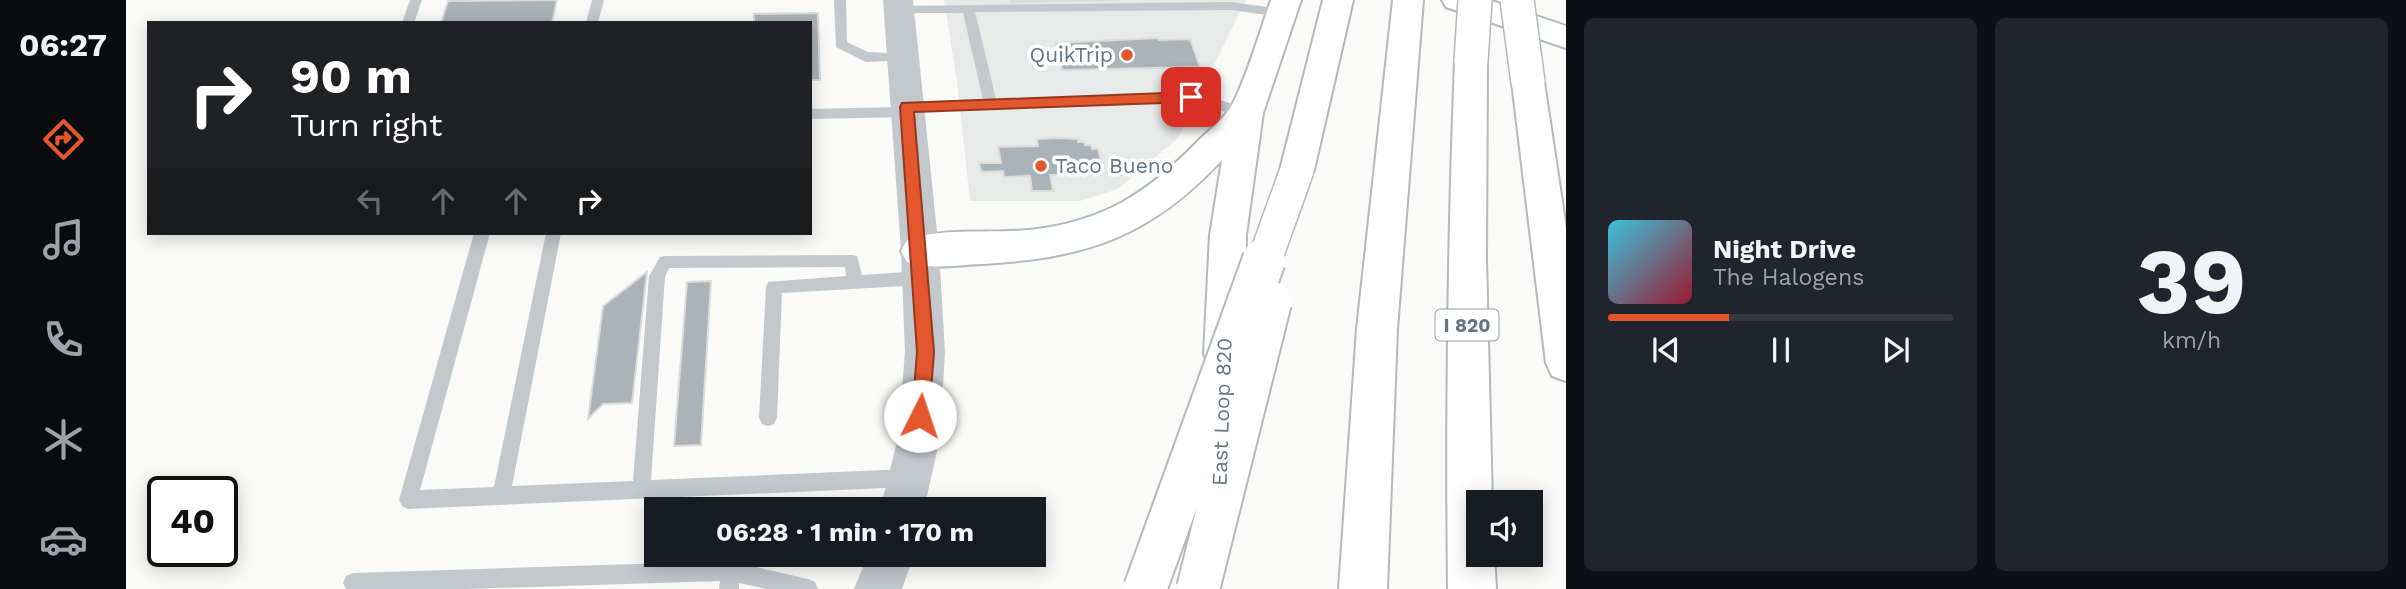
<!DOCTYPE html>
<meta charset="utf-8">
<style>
:root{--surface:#171b24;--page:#20242c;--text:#f1f3f6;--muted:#9ea1a6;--line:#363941;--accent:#e4572e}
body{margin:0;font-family:"Work Sans",sans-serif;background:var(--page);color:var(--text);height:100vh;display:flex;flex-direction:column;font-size:26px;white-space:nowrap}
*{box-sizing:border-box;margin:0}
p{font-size:23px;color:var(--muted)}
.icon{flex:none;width:38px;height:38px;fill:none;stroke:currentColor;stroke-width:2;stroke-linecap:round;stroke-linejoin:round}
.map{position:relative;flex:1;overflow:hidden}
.details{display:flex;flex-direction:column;gap:18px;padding:18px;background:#0d0f14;width:840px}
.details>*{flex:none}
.hud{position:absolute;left:21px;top:21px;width:665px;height:214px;border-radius:0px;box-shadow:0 4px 18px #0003;background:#202124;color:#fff;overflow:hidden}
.fabs{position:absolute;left:1340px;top:490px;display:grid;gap:14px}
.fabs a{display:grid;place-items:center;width:77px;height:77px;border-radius:0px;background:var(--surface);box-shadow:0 4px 18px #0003;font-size:35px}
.speed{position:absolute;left:21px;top:476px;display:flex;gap:14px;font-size:35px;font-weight:700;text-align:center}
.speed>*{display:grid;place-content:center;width:91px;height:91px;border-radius:50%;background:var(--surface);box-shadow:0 4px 18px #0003;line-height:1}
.speed .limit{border:4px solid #111;border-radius:10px;background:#fff;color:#111}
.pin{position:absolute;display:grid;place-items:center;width:60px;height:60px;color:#fff;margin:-30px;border-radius:14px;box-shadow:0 4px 10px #0006}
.me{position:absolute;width:77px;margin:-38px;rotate:4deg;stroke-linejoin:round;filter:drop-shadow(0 0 5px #0008)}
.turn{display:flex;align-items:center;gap:24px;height:147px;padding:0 28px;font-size:32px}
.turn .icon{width:91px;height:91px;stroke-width:2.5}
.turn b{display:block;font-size:49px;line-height:60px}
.lanes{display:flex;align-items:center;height:66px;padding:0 28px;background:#0003;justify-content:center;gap:35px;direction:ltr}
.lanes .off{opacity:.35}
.details .tile{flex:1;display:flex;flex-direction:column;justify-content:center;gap:10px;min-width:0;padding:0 24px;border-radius:10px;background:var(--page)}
.details .dial{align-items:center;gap:0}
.dial b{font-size:91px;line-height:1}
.song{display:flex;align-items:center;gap:21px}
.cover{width:84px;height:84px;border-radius:10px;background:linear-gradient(135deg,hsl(190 70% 55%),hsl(350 70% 35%))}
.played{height:7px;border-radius:4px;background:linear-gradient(90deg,var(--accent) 35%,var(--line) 35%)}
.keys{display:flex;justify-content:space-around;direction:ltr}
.details .tiles{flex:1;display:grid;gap:18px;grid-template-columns:repeat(2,1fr)}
.trip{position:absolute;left:518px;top:497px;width:402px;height:70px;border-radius:0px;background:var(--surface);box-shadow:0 4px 18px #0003;font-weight:700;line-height:70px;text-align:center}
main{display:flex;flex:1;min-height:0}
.dock{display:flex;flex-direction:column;width:126px;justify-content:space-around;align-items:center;background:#090b0e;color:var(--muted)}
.dock .icon{width:49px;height:49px}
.dock .selected{color:var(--accent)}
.dock b{font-size:32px;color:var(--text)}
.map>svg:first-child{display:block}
.built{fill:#e8e9e9}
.building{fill:#aab3b9;stroke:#dcdcda;stroke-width:2}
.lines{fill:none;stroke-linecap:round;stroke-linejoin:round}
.secondary-casing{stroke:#b3babf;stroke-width:4}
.motorway-casing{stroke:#b4b9bd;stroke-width:4}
.service{fill:#c3c8cc;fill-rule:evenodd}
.tertiary{fill:#c3c8cc;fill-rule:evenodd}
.secondary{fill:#fff;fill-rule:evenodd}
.motorway{fill:#fff;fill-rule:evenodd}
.motorway-bridge-far1-casing{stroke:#b4b9bd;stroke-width:36;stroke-linecap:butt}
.motorway-bridge-casing{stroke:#b4b9bd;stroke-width:46;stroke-linecap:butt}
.motorway-bridge-far1{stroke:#fff;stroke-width:33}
.motorway-bridge{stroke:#fff;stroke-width:42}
.route{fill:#e4572e;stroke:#94391e;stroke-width:2}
.poi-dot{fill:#e4572e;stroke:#fff;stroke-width:2.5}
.labels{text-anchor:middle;stroke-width:7;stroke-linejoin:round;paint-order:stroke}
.shield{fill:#fff;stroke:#939fa8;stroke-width:2}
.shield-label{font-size:19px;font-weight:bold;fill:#657683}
.poi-label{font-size:21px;fill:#657683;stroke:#fff;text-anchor:end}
.street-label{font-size:21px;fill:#657683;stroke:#fff}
</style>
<main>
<nav class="dock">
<b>06:27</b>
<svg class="icon selected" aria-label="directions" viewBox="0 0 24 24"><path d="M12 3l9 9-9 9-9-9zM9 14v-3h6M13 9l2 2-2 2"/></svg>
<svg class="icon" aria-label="music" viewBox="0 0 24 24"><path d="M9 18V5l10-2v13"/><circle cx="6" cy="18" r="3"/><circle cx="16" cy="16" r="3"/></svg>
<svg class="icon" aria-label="phone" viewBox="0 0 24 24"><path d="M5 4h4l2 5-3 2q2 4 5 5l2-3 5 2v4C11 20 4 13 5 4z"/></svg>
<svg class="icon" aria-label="climate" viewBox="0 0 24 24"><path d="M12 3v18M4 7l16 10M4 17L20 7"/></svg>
<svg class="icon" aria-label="car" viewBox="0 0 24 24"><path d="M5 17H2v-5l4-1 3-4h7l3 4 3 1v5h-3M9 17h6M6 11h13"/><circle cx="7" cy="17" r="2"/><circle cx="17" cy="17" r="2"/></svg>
</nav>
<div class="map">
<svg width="1440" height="589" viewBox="0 0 1440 589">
<rect width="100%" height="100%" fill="#fafaf8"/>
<!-- built -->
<path class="built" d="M818,0H1120L1052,138L992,189L954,201H844L831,82Z"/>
<!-- building -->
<path class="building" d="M431,0L426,23H315L322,1Z
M885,0H994L885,2Z
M692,13L694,80H684V23H628V14Z
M1032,38L1033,40L1064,39L1074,67L936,70L930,43Z
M933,138L952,139V142H958L959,145H965L966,149H972L977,169H972L973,174L924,175L927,191H906L904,176L878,177L877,171L855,172L853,163H875L872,147L912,146L911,139Z
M521,272L506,403L477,404L462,419L477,306Z
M585,281L575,445L548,446L561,282Z"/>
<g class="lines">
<!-- secondary casing -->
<g class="secondary-casing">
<path id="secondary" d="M1145,0H1175L1137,113L1120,235L1118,354L1112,367L1098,372L1084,367L1078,354L1084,235L1096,160C1023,238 960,258 856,264C831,265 804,270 781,262L775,251L781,240C818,227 864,234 903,230C977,222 1022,193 1073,140C1083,130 1099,118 1106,105C1121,77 1134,31 1145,0Z
M1316,0H1363L1440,26V48L1320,7Z"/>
</g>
<!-- motorway casing -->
<g class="motorway-casing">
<path id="motorway" d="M1197,0H1227L1188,170L1183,180L1171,184L1159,180L1154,170Z
M1267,0H1297L1271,329L1261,589H1213L1231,329Z
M1345,50L1356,53L1361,61L1360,259L1366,502H1353V555H1368L1370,589H1322C1320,413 1322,237 1329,61L1334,53Z
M1402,70L1413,74L1418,82L1440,228V381L1426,376L1420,363L1386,82L1391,74Z"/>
</g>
<!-- service -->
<path class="service" d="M284,0H296L288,23H276Z
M466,0H478L472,23H460Z
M708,0H720L721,42L742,52L782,54V60L740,62L710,47Z
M1105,2L1155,9L1161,13L1155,17L1105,10L849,12L870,99L1065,92L1125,109L1127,113L1120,118L1065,102L789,112L782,117L684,119V109L774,107L781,102L857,99L837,13H773L769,12V6Z
M348,233H364L294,490L368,487L420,233H435L386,486L507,481L523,276L534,257L539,256L726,255L731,256L736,275L795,271L800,273L803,278L800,283L795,285L656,293L651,418L648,424L642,426L636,424L633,418L640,287L642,282L720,276L719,267L543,268L539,277L525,480L781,469L787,472L790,478L787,484L781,487L282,509L276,506L273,500Z
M604,561L682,579L689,582L692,589H640L613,583V589H593L594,581L340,589H220L217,583L220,576L227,573Z"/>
<!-- tertiary -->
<path class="tertiary" d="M757,0H787L813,251L819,352L814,438L798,509H754L772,438L779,352L775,251Z
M742,555H788L776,589H728Z"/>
<!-- secondary -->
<use href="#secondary" class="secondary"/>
<!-- motorway -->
<use href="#motorway" class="motorway"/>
<!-- motorway-bridge-far1 casing -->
<g class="motorway-bridge-far1-casing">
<path id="motorway-bridge-far1" d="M1391,0L1402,82
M1345,61L1349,0
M1138,262L1171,170"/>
</g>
<!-- motorway-bridge casing -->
<g class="motorway-bridge-casing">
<path id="motorway-bridge" d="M1019,589L1138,260
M1072,589L1144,302"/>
</g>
<!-- motorway-bridge-far1 -->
<use href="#motorway-bridge-far1" class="motorway-bridge-far1"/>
<!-- motorway-bridge -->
<use href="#motorway-bridge" class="motorway-bridge"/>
</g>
<!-- route -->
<path class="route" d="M1065,92L1072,97L1065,102L788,112L808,352L803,416L801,422L794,424L788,422L786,416L791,352L774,107L776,103Z"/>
<!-- markers -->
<g class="poi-dot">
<circle cx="1001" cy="55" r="7"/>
<circle cx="915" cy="166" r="7"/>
</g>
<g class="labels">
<!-- shield labels -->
<rect class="shield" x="1309.5" y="309.5" width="63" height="31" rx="5"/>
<g class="shield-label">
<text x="1341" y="332">I 820</text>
</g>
<!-- poi labels -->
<g class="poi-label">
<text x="987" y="62">QuikTrip</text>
<text x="929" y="173" text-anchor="start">Taco Bueno</text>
</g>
<!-- street labels -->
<g class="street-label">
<text transform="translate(1096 412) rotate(-88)" y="7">East Loop 820</text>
</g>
</g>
</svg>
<div class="fabs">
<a><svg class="icon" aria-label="sound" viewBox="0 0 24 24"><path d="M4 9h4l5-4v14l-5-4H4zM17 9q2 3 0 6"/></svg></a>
</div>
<div class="speed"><div class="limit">40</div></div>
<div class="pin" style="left:1065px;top:97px;background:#d93025"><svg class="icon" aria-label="arrive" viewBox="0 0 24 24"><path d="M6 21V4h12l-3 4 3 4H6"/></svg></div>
<svg class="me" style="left:794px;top:416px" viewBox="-20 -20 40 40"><circle r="19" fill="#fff"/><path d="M0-13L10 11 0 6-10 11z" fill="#e4572e"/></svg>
<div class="trip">06:28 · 1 min · 170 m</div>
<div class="hud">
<div class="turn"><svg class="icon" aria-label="right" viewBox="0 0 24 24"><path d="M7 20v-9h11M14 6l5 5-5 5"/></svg><div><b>90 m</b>Turn right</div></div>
<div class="lanes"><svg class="icon off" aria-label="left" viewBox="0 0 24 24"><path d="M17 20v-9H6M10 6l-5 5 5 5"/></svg><svg class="icon off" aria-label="ahead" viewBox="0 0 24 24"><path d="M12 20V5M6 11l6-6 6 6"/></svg><svg class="icon off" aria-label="ahead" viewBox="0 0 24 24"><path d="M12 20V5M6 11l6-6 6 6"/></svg><svg class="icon" aria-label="right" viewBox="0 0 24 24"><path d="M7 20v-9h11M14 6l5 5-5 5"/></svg></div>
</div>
</div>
<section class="details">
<div class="tiles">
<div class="tile">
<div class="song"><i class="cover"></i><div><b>Night Drive</b><p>The Halogens</p></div></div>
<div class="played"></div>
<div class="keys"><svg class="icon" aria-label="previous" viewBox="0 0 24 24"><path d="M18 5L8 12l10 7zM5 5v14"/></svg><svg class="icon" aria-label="pause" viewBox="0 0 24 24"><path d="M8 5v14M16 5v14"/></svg><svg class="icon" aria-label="next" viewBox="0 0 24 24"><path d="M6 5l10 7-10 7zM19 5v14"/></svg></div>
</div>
<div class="tile dial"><b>39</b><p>km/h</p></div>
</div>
</section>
</main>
